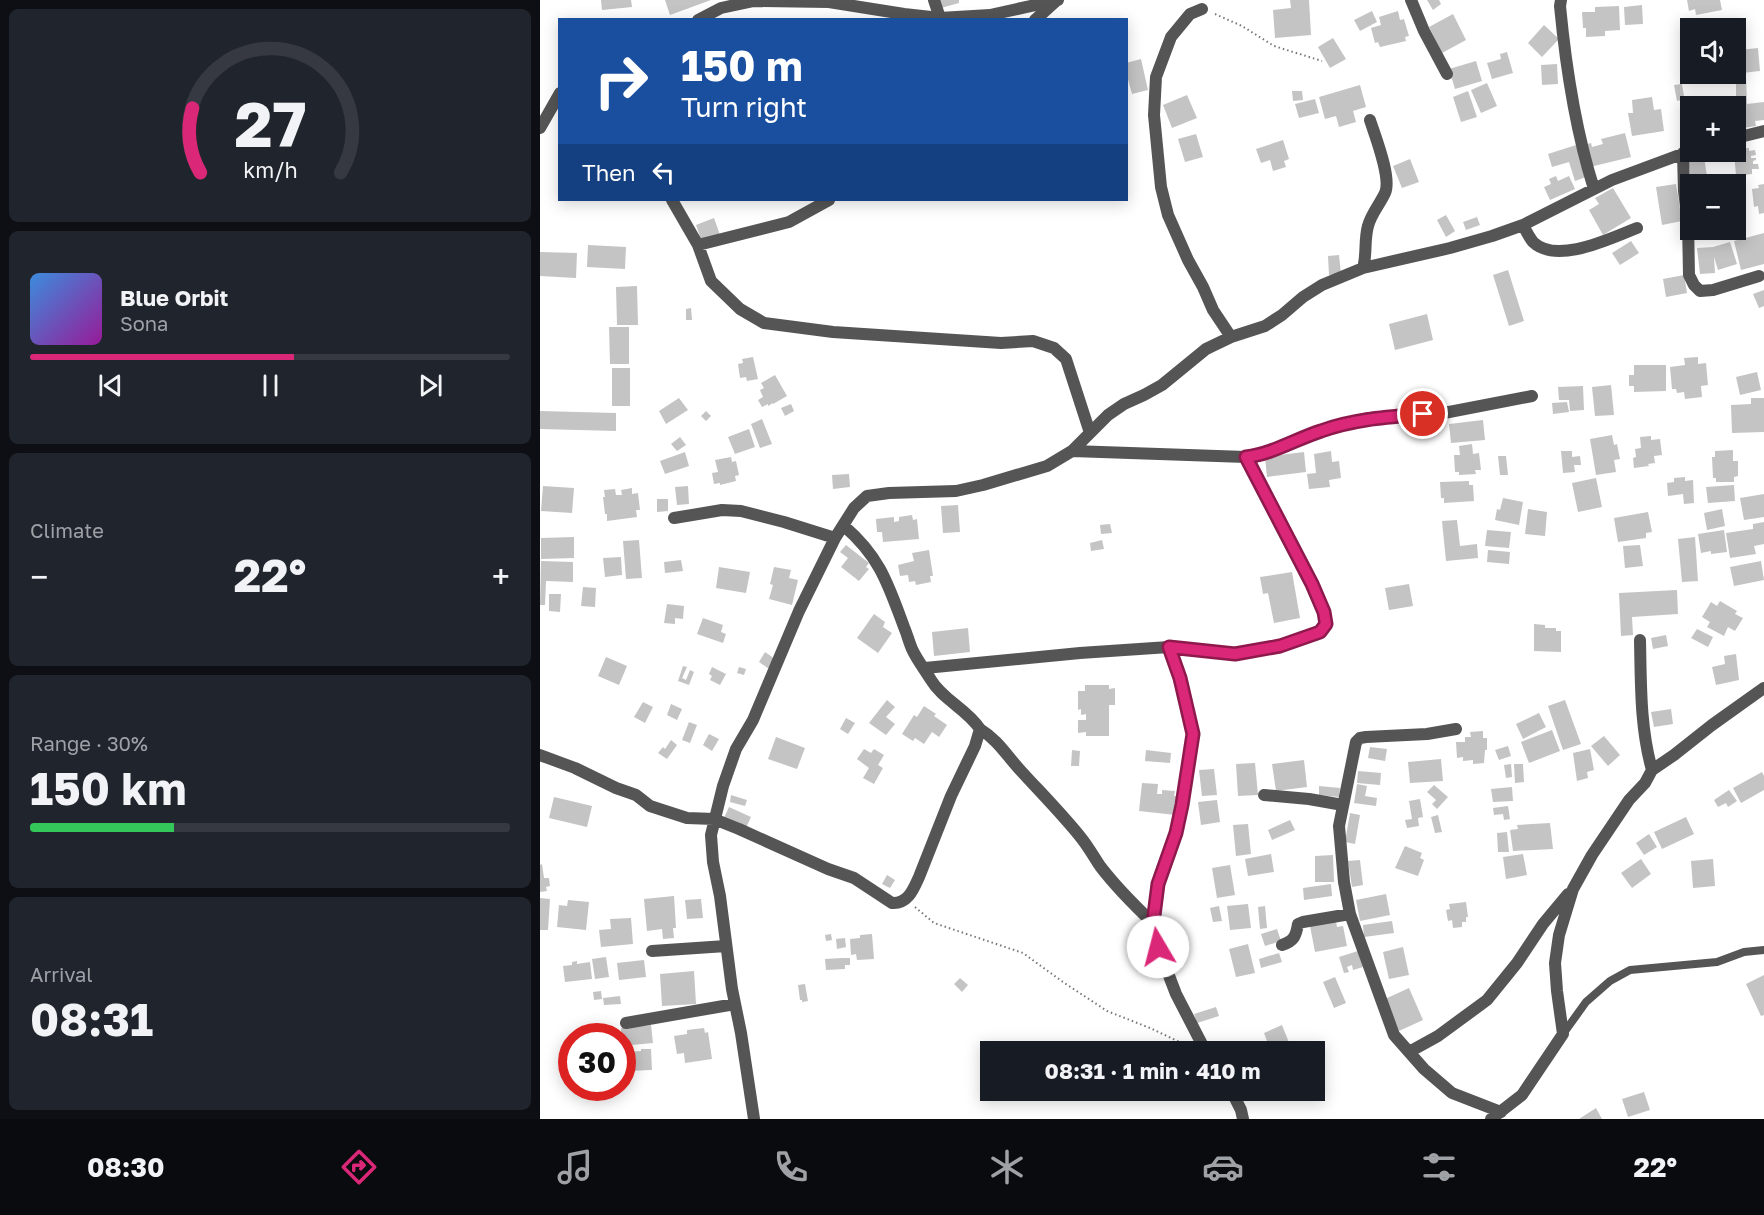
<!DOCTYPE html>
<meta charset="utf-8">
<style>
:root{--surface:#171b24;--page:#20242c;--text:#f1f3f6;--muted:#9ea1a6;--line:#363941;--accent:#db2777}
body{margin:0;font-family:"Golos Text",sans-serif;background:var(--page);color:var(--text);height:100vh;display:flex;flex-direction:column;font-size:22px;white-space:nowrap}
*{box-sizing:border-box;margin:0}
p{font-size:20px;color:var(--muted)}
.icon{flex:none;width:33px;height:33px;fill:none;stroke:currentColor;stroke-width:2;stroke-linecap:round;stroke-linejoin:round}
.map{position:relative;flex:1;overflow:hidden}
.panel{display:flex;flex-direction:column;gap:9px;padding:9px;background:#0d0f14;width:540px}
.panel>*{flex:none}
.hud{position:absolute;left:18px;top:18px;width:570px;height:183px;border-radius:0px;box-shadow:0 3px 15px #0003;background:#1a4fa0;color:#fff;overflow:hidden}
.fabs{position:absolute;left:1140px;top:18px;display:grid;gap:12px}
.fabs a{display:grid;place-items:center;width:66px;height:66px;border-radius:0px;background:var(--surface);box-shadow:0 3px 15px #0003;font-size:30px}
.speed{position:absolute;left:18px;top:1023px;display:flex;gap:12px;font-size:30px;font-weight:700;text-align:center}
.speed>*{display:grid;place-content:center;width:78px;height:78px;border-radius:50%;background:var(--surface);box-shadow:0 3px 15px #0003;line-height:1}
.speed .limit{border:9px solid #d22;background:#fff;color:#111}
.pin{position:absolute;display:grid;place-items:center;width:51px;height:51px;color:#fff;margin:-26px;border:3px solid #fff;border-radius:50%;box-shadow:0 2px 6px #0007}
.me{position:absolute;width:66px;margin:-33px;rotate:352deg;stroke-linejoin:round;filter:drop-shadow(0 0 4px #0008)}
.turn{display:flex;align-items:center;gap:21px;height:126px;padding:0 24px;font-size:27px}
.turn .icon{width:78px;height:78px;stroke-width:2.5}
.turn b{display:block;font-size:42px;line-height:51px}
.then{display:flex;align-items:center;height:57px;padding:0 24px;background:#0003;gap:12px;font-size:22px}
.big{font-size:45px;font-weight:700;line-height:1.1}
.panel .tile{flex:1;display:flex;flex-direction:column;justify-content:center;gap:9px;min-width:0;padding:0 21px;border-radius:9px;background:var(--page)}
.panel .dial{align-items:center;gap:0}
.dial svg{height:156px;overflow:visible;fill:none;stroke:var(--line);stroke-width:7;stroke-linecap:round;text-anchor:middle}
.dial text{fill:var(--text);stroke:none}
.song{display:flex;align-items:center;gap:18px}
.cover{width:72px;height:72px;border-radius:9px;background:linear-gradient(135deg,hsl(210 70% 55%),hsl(300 70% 35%))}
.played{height:6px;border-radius:3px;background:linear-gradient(90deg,var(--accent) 55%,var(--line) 55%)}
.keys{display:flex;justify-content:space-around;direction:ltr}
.heat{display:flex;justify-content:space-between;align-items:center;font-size:33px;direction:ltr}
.charge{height:9px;border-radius:4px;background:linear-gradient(90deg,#34c759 30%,var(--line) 0)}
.trip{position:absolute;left:440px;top:1041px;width:345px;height:60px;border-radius:0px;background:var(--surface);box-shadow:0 3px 15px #0003;font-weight:700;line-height:60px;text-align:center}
.tab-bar{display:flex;height:96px;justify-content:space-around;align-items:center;background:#090b0e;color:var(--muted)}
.tab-bar .icon{width:42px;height:42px}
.tab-bar .on{color:var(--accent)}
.tab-bar b{font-size:27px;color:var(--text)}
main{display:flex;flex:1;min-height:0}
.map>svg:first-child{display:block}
.building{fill:#c4c4c4}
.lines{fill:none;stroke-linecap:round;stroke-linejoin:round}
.path{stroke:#777;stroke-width:2;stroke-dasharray:1.5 3;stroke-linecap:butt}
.lane{stroke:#555;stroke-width:8}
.street{stroke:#555;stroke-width:12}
.route-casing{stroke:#8e194d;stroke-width:15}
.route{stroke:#db2777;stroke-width:10}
</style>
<main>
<section class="panel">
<div class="tile dial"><svg viewBox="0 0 100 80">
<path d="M14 69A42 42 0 1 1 86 69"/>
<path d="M14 69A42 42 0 0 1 10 36" stroke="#db2777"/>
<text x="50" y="56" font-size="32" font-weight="700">27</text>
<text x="50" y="72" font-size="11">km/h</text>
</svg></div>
<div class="tile">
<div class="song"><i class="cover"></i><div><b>Blue Orbit</b><p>Sona</p></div></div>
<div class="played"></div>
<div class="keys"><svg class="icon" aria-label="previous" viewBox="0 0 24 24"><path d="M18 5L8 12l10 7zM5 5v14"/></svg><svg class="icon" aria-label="pause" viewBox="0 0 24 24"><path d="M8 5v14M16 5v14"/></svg><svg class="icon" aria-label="next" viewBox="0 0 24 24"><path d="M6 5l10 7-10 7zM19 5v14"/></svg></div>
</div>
<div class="tile"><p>Climate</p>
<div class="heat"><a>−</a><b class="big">22°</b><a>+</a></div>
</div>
<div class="tile"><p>Range · 30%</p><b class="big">150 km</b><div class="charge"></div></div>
<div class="tile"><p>Arrival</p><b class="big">08:31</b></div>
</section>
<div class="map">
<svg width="1224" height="1119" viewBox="0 0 1224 1119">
<rect width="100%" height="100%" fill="#fff"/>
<!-- building -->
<path class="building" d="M61,0H91L92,7L62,10Z
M125,0H171L130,15Z
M399,0H419V3L401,8Z
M750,0H769L771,35L735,38L733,10L751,8Z
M887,0H899L901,4L893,10Z
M1147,0H1180L1182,10L1156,15L1155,9L1149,11Z
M1102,5L1103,24L1085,25L1084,7Z
M1079,6L1080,30L1065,31V36L1046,37V28H1043L1042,12H1055V7Z
M832,11L837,22L820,31L814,20Z
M858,11L860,20L864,19L869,36L865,37L866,41L840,47L838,42L835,43L831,28L841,25L839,17Z
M913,14L926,40L902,53L889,27Z
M1004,25L1019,39L1002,57L988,43Z
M793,38L806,59L790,68L778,47Z
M1218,48L1220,71L1202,73L1199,50Z
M967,52L973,73L952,79L947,63L961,59L960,54Z
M601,59L608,90L592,94L586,72V63Z
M936,61L942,81L915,89L909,69Z
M1017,64L1018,84L1002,85L1001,65Z
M1196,78H1206L1207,104L1224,102V120L1215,121L1216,126L1196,129Z
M947,83L957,106L941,113L931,90Z
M1142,84L1144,96L1141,97V100L1137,101L1134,85Z
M820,85L826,107L813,111L816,122L799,127L796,116L785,119L779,97Z
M752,91H762L763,100L753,101Z
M928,91L937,117L921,122L913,97Z
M647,95L657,118L632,128L623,105Z
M1112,97L1114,110L1121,109L1124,131L1092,136L1088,113H1093L1092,100Z
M775,99L779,113L759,118L755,104Z
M1085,133L1091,157L1050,167L1044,145L1051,143L1052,147L1063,144L1061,139Z
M656,134L663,157L645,162L638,139Z
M743,140L749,159L744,161L746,167L733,171L730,160L721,163L716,149Z
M1036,145L1046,177L1035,181L1029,162L1012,167L1008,154Z
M1209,148V151L1215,150L1216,155L1211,156V158H1216V160L1213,161V164H1218L1219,169H1212V174L1196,176L1194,152H1196V149Z
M1164,156L1167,177L1151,179L1148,159Z
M870,159L879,182L862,188L853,166Z
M1016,176L1018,181L1029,176L1035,189L1010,200L1004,187L1011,184L1009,179Z
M1136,184L1142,221L1122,225L1116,187Z
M1224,184V213L1219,214L1218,206L1214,207L1212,189L1219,188L1218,185Z
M1073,188L1091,218L1063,235L1049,210L1059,204L1055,198Z
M1196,198L1202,222L1196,223Z
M906,215L915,231L906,237L897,220Z
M937,217L940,225L926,230L923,222Z
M174,218L180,235L162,242L156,225Z
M1199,225L1202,236L1185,240L1183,230H1196V226Z
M1224,233V264L1201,270L1194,241Z
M1091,241L1099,253L1080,265L1072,253Z
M1190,242L1197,264L1178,270L1174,257L1175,273L1160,274L1157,248L1173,247Z
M48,245L86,247L85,269L47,267Z
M0,252L37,253L36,278L0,276Z
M799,255L801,274L789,275L788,256Z
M968,270L984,321L969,326L953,275Z
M1144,275L1147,293L1126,297L1123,279Z
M97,286L98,325H77L76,287Z
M1224,290V306L1219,308L1213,294Z
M151,308L152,320H146V309Z
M887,314L893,340L855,350L849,324Z
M69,327H89V364H70Z
M213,357L218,379L207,381L206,377L200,378L198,364L203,363L202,359Z
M1158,357V364L1166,363L1168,385L1161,386L1162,397L1145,399L1144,392L1137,393L1136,389H1132L1130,367L1145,365L1144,358Z
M1094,365H1126V391L1094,392V386H1089V375H1094Z
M72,368H90V406H72Z
M1217,372L1221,390L1200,395L1196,377Z
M235,375L247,396L233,404V403L228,406V404L222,407L218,400L223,397L220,390L224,388L221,383Z
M1071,385L1074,415L1055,416L1052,387Z
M1043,386L1044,410L1030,411L1029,400H1019L1018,387Z
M139,398L148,410L126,424L119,411Z
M1211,398H1224V432L1192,433L1191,405L1211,404Z
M1027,402L1029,412L1013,414L1012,403Z
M251,404L254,411L245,416L241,408Z
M0,411L76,413V431L0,429Z
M166,411L171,416L166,421L161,416Z
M222,419L232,444L220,448L211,424Z
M943,420L945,440L911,443L909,424Z
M209,429L215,447L195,454L188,437Z
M1072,435L1074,445L1077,444L1080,459L1074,460L1076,472L1056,475L1050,439Z
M1111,436V440L1120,439L1122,455L1114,456L1115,463L1108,464L1109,466L1094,468L1093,458L1096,457L1095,449L1101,448L1100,437Z
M140,437L146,445L137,451L131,444Z
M932,444L933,454L939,453L941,470H935L936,474L919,475V472H915L914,455H920L919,446Z
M1193,450V461H1198V476L1194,477V482H1176V478H1173L1172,457H1175V451Z
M791,451L792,462L799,461L801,478L789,480L790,487L769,489L767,474L776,473L774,454Z
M1021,451H1032V457L1040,456L1041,465H1034L1035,472L1023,473Z
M145,452L149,466L125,474L120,461Z
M764,452L766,472L727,477L725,457Z
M958,456H966L968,475H960Z
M191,457L192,462L196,461L199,475L195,476L196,481L180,485V483L174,484L172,473L178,472L175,460Z
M309,474L310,487L293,489L292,475Z
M1145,477V481L1153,480L1154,503L1144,504L1143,494L1128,496L1127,483L1134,482V478Z
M1056,478L1062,507L1038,512L1032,483Z
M929,481V485H933L934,501L904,503V498H901L900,482Z
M1194,485L1195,501L1168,503L1166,487Z
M3,486L34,488L32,513L1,511Z
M148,486L149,504L137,505L135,487Z
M92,488V494L98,493L100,510H96L97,517L67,521V514H65L63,497H65L64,490L75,489L76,495H82L81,490Z
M1224,494V517L1204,520L1200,498Z
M963,498L983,502L979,525L955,520L957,509L960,510Z
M117,499H128V511L117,512Z
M418,505L420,532L403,533L401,506Z
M988,509L1007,512L1005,536L985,534Z
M1182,509L1185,526L1167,530L1164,513Z
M1108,512L1112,532L1106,533V538L1078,542L1074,518Z
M372,515L373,520L377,519L379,539L343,542L342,532H337L336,519L354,517V522L359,521V517Z
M917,520L920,546L937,544L938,558L906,561L902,521Z
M1224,522V544L1214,546L1216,554L1190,558L1186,533L1213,529V524Z
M570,524L572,533L561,534L560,525Z
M947,530L971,532L969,548L945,546Z
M1184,530L1187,552L1171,554V551L1161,553L1158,534Z
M34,537V558L1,559V538Z
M1155,537L1158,581L1142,582L1138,539Z
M99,540L102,578L86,579L83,541Z
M562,540L564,549L551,551L550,543Z
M306,545L329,563L326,567L329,569L319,581L301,567L308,558L300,552Z
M1100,545L1103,566L1085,568L1083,546Z
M389,550L393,576H390L391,582L376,585L375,581L369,582L368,575L360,576L358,565L374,561L372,553Z
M948,550L970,552L969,564L947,562Z
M81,557L82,575L65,577L63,558Z
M141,560L143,571L125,573L124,562Z
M1,561L33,562V582L6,581L5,605H0Z
M1221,561L1224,580L1194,586L1190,567Z
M179,567L210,572L206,593L176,588Z
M234,567L251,570L249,578L258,580L252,605L229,599L233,585L230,584Z
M752,572L760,618L734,623L728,593L723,594L720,577Z
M869,584L873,606L849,610L845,588Z
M43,587L56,588L55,607L41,606Z
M1137,590L1138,614L1092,617L1093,635L1081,636L1079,593Z
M9,594H21L20,612L9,611Z
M1180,601L1197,611L1195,614L1203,618L1195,631L1188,627L1184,636L1167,627L1170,622L1162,617L1171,602L1177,606Z
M127,604L144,606L143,619L135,618V624L124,623Z
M334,614L345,622L343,627L352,633L338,653L317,638Z
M163,618L183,625L181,632L186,634L183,643L157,634Z
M994,624L1005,625V628H1016V631H1021V652L994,651Z
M428,628L430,652L394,656L392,632Z
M1157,629L1173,637L1168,647L1151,638Z
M1126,635L1128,646L1113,649L1111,638Z
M225,652L235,659L229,669L219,662Z
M1196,654L1199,680L1176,685L1172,667L1185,664L1184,656Z
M66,657L87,666L79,685L58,676Z
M143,666L147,667L142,678L146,680L150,670L154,672L149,685L138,681Z
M172,667L186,674L180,685L170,680L172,676L169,674Z
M199,667L206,669L204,675L197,673Z
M545,685H569V689L575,688V705H569V736H546V732L538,733V720H546V714L541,715V709L538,710V691H545Z
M347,700L355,707L346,717L355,724L346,735L329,723Z
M1025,700L1041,744L1023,750L1008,706Z
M103,702L113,707L105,723L94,717Z
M131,704L142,709L137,720L127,715Z
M384,706L396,714L394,716L407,725L399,737L392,732L384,744L375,738L373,741L362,734L374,715L377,717Z
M1131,709L1133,724L1114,727L1111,712Z
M999,713L1006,727L983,739L976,724Z
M306,718L315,723L308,734L300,729Z
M149,722L157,725L150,743L142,740Z
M1012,730L1020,751L989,763L981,742Z
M943,731V738H947V750H945L944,763L933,764V760L923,761V757L917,758L916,742H925V737H931L930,732Z
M169,734L179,739L172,751L163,745Z
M1064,736L1080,755L1068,766L1051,746Z
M236,737L265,748L257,769L228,759Z
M131,740L137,745L127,759L118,753L123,747L125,749Z
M968,746L971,756L959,760L955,750Z
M830,747L847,749L845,761L828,758Z
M324,749L331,753L334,749L344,755L338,765L343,768L334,784L323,778L329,768L317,759Z
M1050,749L1054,770L1047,772L1048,778L1037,781L1033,753Z
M532,750L540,751L539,766H531Z
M606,750L631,753L630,763L605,761Z
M901,759L903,781L870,783L868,762Z
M764,760L767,787L736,791L732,764Z
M715,763L718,795L698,796L696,764Z
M971,764L972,777L966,778L964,765Z
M974,764H983L984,782L975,783Z
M674,769L677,795L662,796L659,770Z
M818,771L841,773L840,785L817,783Z
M1222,772L1224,776V790L1201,803L1193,788Z
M602,783L618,784L617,794H622V790L635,791L634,796H637L636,815L599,811Z
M817,784L827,786L825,796L837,798L836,806L814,803Z
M894,785L908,797L897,809L892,804L896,800L887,792Z
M779,786L800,788L799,797L779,795Z
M972,787L973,801L953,802L951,789Z
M1189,790L1197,801L1188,807L1186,803L1178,807L1174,800Z
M191,795L207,800L205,806L190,802Z
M14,797L52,806L47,827L9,818Z
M880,799L883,817L878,818L879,826L867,828L865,820L872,819L869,801Z
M677,800L680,822L661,825L658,802Z
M968,806L970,819L964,820L963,814L954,815L953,808Z
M189,807L211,817L206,828L184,818Z
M810,813L820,815L815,844L805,842Z
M898,815L902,832L895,833L891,817Z
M1146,817L1154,834L1122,849L1114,832Z
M750,820L755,830L732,840L728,830Z
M1010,823L1013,849L973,851L970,830L978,829L977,825Z
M708,824L711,854L696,856L693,825Z
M967,832L969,852H958L957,833Z
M1109,834L1117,847L1104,855L1096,843Z
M865,846L882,853L880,858L884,860L878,876L855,868Z
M731,854L734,872L708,876L705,859Z
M983,854L987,875L966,879L963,857Z
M793,855L794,882H775V856Z
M1101,859L1111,874L1092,888L1081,873Z
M1173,859L1175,886L1153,888L1151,861Z
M820,860L823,885L812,887L808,861Z
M2,864L4,878H9L10,886L6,887L7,891L0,892V865Z
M690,865L695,895L677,898L672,868Z
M347,875L355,880L350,888L342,884Z
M791,884L792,896L764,900L763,888Z
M846,894L850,915L820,921L816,900Z
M134,896L136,928H133L134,938L123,939L122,929L107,931L104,899Z
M0,898L10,899L8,930H0Z
M161,899L163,918L147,919L145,900Z
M28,900L49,902L46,930L17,927L19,905L27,906Z
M926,902L928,917H926V922H922V927L913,928L912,920L908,921L906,910L910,909L909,904Z
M708,904L711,928L690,930L687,906Z
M679,906L682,921L673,922L670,908Z
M725,906L727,928L720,929L718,907Z
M91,918L93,944L61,947L59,930L71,929L70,919Z
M796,921L797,927L803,926L807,946L775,952L770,926Z
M852,921L854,933L824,937L823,925Z
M737,929L741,941L725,946L721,934Z
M291,934L292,940L286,941L285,935Z
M332,934L334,959L317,960L316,954L311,955L310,939L320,938V935Z
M305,938L306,947L297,949L296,939Z
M708,944L715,973L696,977L689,949Z
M863,947L869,975L849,979L843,952Z
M818,951L823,967L813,970L812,965L807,967L809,972L804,973L799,957Z
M739,953L742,962L721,968L719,959Z
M66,957L69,977L55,979L52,959Z
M302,958H310V965H305V969L286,970L285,959Z
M104,960L106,977L79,980L77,963Z
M37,961V964L50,962L52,979L25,982L23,966L32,965V962Z
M154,971L156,1004L122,1006L120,974Z
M1224,975V1015L1221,1016L1206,984Z
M795,977L806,1003L794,1008L783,982Z
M420,978L428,985L422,992L414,984Z
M265,984L268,1001L262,1002V1000H260L258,985Z
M869,988L883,1020L859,1031L845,999Z
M61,991L62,999L54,1000L53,992Z
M80,996L81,1004L64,1005L63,998Z
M676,1007L679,1016L657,1023L654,1014Z
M111,1025L113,1043L82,1046L81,1028Z
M742,1025L752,1050L731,1052L724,1033Z
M164,1028L165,1033L168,1032L172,1059L145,1063L144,1053L137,1054L134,1036L147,1034V1030Z
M101,1049H111L112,1070L88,1071L87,1052L101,1051Z
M1104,1092L1110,1110L1088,1117L1082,1099Z
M1056,1108L1062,1119H1039Z"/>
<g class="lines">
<!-- path -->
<path class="path" d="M675,14L702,26L734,46L782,61
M375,907L394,923L483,953L523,982L567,1011L610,1028L648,1046"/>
<!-- lane -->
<path class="lane" d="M1023,1034L1046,1002L1070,981L1090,970L1177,962L1204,952L1224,950"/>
<!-- street -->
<path class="street" d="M394,0L400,18
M871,0L884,31L907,74
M1021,0L1020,6C1026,69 1035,129 1054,189
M662,9L650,14L631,37L616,77L614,115L621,187L628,215L648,260L663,287L673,310L691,337
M158,20L181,8L214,1L289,2L364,14L400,18L450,15L518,0
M495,20L516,1
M0,128L20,93
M1196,138L1224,131
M1143,153L1144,191L1148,222L1149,275L1154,285L1160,291L1173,290L1219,276
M132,200L158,245L171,281L200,309L224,323L293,332L461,343L493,341L514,348L526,359L550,433
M983,225C986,231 989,237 993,242C1017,265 1071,238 1097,228
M158,245L249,222L289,200
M823,268C827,255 824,240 828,226C831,214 840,204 845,193C852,178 835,136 830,120
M532,451L706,457L718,456L781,431L829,418L904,413L992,396
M134,518L182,510L201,511L244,522L295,538
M1100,640C1101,684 1100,727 1112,770
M629,647L640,678L653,734L642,805L636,833L618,884L613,923L618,947L636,994L666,1052
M385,668L540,653L629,647L695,654L740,646L780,632L786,624L784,612L772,584L706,457
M440,729C458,740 467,756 481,771C502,794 523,815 542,839C549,848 554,857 560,866C576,887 594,905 613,923
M916,729L887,734L826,737L820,738L816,742L799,826L804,882L810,914L854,1035L884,1069L912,1093L961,1112
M0,755L35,768L76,788L96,795L110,806L147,818L174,819L199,829L288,869L314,878L352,903C368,904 373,890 379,877L411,796L435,746L440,729C427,709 403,700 391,680C385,670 377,660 372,649C369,642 367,634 364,627C348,584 340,557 304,526
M724,795L769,799L803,805
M742,945C754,941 756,936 758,924L763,922L810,914
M112,951L186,946
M86,1023L195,1004
M869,1052L898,1036L947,1000L977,963L1003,924L1028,894
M691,1090L701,1110L703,1119
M214,1119L201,1033L192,989L180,896L173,862L171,835L183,786L196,749L213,720L259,611L295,538L314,508L327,496L349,493L416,491L443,485L507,466L532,451L568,415L584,404L604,395L622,385L666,349L691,337L725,326L742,315L763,297L782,285L823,268L910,248L952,236L983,225L1072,180L1150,151
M951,1119L982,1095L1023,1034L1017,991L1015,963L1019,935L1033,889L1052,855L1089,800L1105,783L1112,770L1134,755L1172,725L1224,688"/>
</g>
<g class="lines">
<!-- route casing -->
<g class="route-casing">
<path id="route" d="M618,947L613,923L618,884L636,833L642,805L653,734L640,678L629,647L695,654L740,646L780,632L786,624L784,612L772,584L706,457C732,454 756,439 781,431C814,419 848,417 883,414"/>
</g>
<!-- route -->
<use href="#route" class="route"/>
</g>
</svg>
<div class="fabs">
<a><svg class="icon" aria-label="sound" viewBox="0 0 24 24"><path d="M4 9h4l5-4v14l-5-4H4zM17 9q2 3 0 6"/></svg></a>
<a>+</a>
<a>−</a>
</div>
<div class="speed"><div class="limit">30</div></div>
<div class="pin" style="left:883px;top:414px;background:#d93025"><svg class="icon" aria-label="arrive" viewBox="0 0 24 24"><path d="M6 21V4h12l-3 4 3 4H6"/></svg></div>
<svg class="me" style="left:618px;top:947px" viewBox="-20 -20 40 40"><circle r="19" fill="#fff"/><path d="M0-13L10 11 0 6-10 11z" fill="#db2777"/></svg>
<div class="trip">08:31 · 1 min · 410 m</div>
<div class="hud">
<div class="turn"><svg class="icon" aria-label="right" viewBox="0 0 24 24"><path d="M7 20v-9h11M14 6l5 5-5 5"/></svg><div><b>150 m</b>Turn right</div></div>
<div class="then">Then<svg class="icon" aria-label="left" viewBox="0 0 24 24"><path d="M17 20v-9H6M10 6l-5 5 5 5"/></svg></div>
</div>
</div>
</main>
<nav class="tab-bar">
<b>08:30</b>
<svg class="icon on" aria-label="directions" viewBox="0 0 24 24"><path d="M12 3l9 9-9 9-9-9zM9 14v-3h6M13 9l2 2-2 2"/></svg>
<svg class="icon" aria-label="music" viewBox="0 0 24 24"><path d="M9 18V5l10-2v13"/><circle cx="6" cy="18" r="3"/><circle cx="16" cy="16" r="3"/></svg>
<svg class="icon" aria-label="phone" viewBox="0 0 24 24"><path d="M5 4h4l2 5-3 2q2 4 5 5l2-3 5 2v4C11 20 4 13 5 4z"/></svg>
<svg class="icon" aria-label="climate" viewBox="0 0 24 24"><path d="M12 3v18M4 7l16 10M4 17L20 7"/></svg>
<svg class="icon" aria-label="car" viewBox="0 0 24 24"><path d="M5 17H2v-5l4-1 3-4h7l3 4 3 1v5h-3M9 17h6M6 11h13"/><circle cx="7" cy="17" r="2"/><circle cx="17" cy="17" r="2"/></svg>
<svg class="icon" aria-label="filters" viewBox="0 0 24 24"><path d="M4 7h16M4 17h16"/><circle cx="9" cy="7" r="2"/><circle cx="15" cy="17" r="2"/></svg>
<b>22°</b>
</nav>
